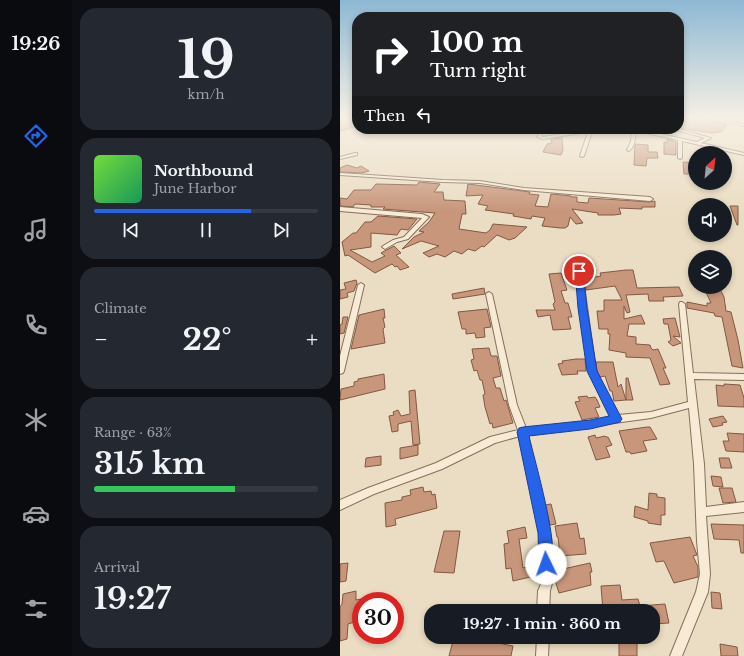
<!DOCTYPE html>
<meta charset="utf-8">
<style>
:root{--surface:#171b24;--page:#242831;--text:#f1f3f6;--muted:#9ea1a6;--line:#363941;--accent:#2563eb}
body{margin:0;font-family:"Libre Baskerville",serif;background:var(--page);color:var(--text);height:100vh;display:flex;flex-direction:column;font-size:15px;white-space:nowrap}
*{box-sizing:border-box;margin:0}
p{font-size:13px;color:var(--muted)}
.icon{flex:none;width:22px;height:22px;fill:none;stroke:currentColor;stroke-width:2;stroke-linecap:round;stroke-linejoin:round}
.map{position:relative;flex:1;overflow:hidden}
.sheet{display:flex;flex-direction:column;gap:8px;padding:8px;background:#0d0f14;width:268px}
.sheet>*{flex:none}
.banner{position:absolute;left:12px;top:12px;width:332px;height:122px;border-radius:16px;box-shadow:0 2px 6px #0003;background:#202124;color:#fff;overflow:hidden}
.needle{width:26px;rotate:27deg}
.tools{position:absolute;left:348px;top:146px;display:grid;gap:8px}
.tools a{display:grid;place-items:center;width:44px;height:44px;border-radius:50%;background:var(--surface);box-shadow:0 2px 6px #0003;font-size:20px}
.speed{position:absolute;left:12px;top:592px;display:flex;gap:8px;font-size:20px;font-weight:700;text-align:center}
.speed>*{display:grid;place-content:center;width:52px;height:52px;border-radius:50%;background:var(--surface);box-shadow:0 2px 6px #0003;line-height:1}
.speed .limit{border:6px solid #d22;background:#fff;color:#111}
.pin{position:absolute;display:grid;place-items:center;width:34px;height:34px;color:#fff;margin:-17px;border:2px solid #fff;border-radius:50%;box-shadow:0 1px 4px #0007}
.me{position:absolute;width:44px;margin:-22px;rotate:357deg;stroke-linejoin:round;filter:drop-shadow(0 0 3px #0008)}
.turn{display:flex;align-items:center;gap:14px;height:84px;padding:0 12px;font-size:18px}
.turn .icon{width:52px;height:52px;stroke-width:2.5}
.turn b{display:block;font-size:28px;line-height:34px}
.then{display:flex;align-items:center;height:38px;padding:0 12px;background:#0003;gap:8px;font-size:15px}
.big{font-size:30px;font-weight:700;line-height:1.1}
.sheet .card{flex:1;display:flex;flex-direction:column;justify-content:center;gap:6px;min-width:0;padding:0 14px;border-radius:16px;background:var(--page)}
.sheet .dial{align-items:center;gap:0}
.dial b{font-size:52px;line-height:1}
.song{display:flex;align-items:center;gap:12px}
.cover{width:48px;height:48px;border-radius:6px;background:linear-gradient(135deg,hsl(100 70% 55%),hsl(150 70% 35%))}
.played{height:4px;border-radius:2px;background:linear-gradient(90deg,var(--accent) 70%,var(--line) 70%)}
.keys{display:flex;justify-content:space-around;direction:ltr}
.heat{display:flex;justify-content:space-between;align-items:center;font-size:22px;direction:ltr}
.charge{height:6px;border-radius:3px;background:linear-gradient(90deg,#34c759 63%,var(--line) 0)}
.trip{position:absolute;left:84px;top:604px;width:236px;height:40px;border-radius:16px;background:var(--surface);box-shadow:0 2px 6px #0003;font-weight:700;line-height:40px;text-align:center}
main{display:flex;flex:1;min-height:0}
.tab-bar{display:flex;flex-direction:column;width:72px;justify-content:space-around;align-items:center;background:#090b0e;color:var(--muted)}
.tab-bar .icon{width:28px;height:28px}
.tab-bar .active{color:var(--accent)}
.tab-bar b{font-size:18px;color:var(--text)}
.map>svg:first-child{display:block}
.building{fill:#c8967b;stroke:#825842}
.lines{fill:none;stroke-linecap:round;stroke-linejoin:round}
.minor-casing{stroke:#856f5b;stroke-width:2}
.minor{fill:#f7ebd6;fill-rule:evenodd}
.route{fill:#2563eb;stroke:#184099}
</style>
<main>
<nav class="tab-bar">
<b>19:26</b>
<svg class="icon active" aria-label="directions" viewBox="0 0 24 24"><path d="M12 3l9 9-9 9-9-9zM9 14v-3h6M13 9l2 2-2 2"/></svg>
<svg class="icon" aria-label="music" viewBox="0 0 24 24"><path d="M9 18V5l10-2v13"/><circle cx="6" cy="18" r="3"/><circle cx="16" cy="16" r="3"/></svg>
<svg class="icon" aria-label="phone" viewBox="0 0 24 24"><path d="M5 4h4l2 5-3 2q2 4 5 5l2-3 5 2v4C11 20 4 13 5 4z"/></svg>
<svg class="icon" aria-label="climate" viewBox="0 0 24 24"><path d="M12 3v18M4 7l16 10M4 17L20 7"/></svg>
<svg class="icon" aria-label="car" viewBox="0 0 24 24"><path d="M5 17H2v-5l4-1 3-4h7l3 4 3 1v5h-3M9 17h6M6 11h13"/><circle cx="7" cy="17" r="2"/><circle cx="17" cy="17" r="2"/></svg>
<svg class="icon" aria-label="filters" viewBox="0 0 24 24"><path d="M4 7h16M4 17h16"/><circle cx="9" cy="7" r="2"/><circle cx="15" cy="17" r="2"/></svg>
</nav>
<section class="sheet">
<div class="card dial"><b>19</b><p>km/h</p></div>
<div class="card">
<div class="song"><i class="cover"></i><div><b>Northbound</b><p>June Harbor</p></div></div>
<div class="played"></div>
<div class="keys"><svg class="icon" aria-label="previous" viewBox="0 0 24 24"><path d="M18 5L8 12l10 7zM5 5v14"/></svg><svg class="icon" aria-label="pause" viewBox="0 0 24 24"><path d="M8 5v14M16 5v14"/></svg><svg class="icon" aria-label="next" viewBox="0 0 24 24"><path d="M6 5l10 7-10 7zM19 5v14"/></svg></div>
</div>
<div class="card"><p>Climate</p>
<div class="heat"><a>−</a><b class="big">22°</b><a>+</a></div>
</div>
<div class="card"><p>Range · 63%</p><b class="big">315 km</b><div class="charge"></div></div>
<div class="card"><p>Arrival</p><b class="big">19:27</b></div>
</section>
<div class="map">
<svg width="404" height="656" viewBox="0 0 404 656">
<rect width="100%" height="100%" fill="#ebddc3"/>
<!-- building -->
<path class="building" d="M0,119H17V126L0,131Z
M339,119L363,120L368,119L369,120L387,125L381,132H377L373,133L339,128Z
M222,138L223,150L221,155L203,152L207,144L212,143L211,139Z
M327,139L336,142V155L324,154V142L327,143Z
M295,144L308,145V152H317L318,158H307L306,166L294,165Z
M343,162L355,163V174H344Z
M7,165L17,168L21,166L29,171L22,173L0,172V168Z
M79,182L100,184L94,192H103L104,200L125,201L126,214H122L119,229L146,233L150,230L153,224L187,227L175,238L169,240L157,235L144,247L142,246L135,251L128,249L122,254L114,251L105,257L97,254L89,257L83,253L99,246L81,241L62,249L74,237L84,232L79,231L89,222L95,213L43,209L45,207H31V205L15,204L13,207L0,206V198L7,199L14,190H31L36,184L77,185Z
M128,184L190,192L189,194L199,195L195,206L208,207L211,194L231,196V197H237V202L248,203L249,198L310,202L315,201V207H302V209L279,208L281,214L274,215H258V213L232,209L243,223L236,224L230,217L228,226L225,228H220L202,226L205,218L192,216L191,219L173,216L174,214L145,210L148,206L138,204L143,195L126,196Z
M390,206H398V225H397Z
M38,216L77,219L68,230L61,229L57,235L31,233V247L10,250L32,262L45,256L41,253L54,246L61,253L56,255L69,267L60,270L57,266L55,267L52,264L35,273L8,255L5,256L2,242L13,233H16L25,222H31Z
M286,270H293L297,288L339,287L343,296L323,297L324,301H309L308,294L286,295L290,312L287,313L284,306V319L301,315L305,324H289L287,336L296,337V344L310,345L311,348L313,350L318,349L326,368H323L330,384L320,385L310,358L286,357V353L269,350L270,334H268V329H259L257,311H264V300H282L275,286L246,290L245,279L261,276L260,273Z
M221,273L227,290L221,291L225,303H228L232,317H228L231,329L213,330L210,315L198,317L196,310H215L213,304L215,302L209,274Z
M16,280L17,283L14,291L7,293L8,297L0,299V290L6,289L4,283Z
M144,288L145,294L113,299L112,294Z
M371,289H380L384,297L386,311L391,312L398,340L403,368L392,366L382,317L375,316L374,313L347,308V302L367,306V303H371L365,290H372Z
M44,309L45,318H43L45,327L43,329L45,343L11,349L19,315Z
M147,309L151,327L144,328L145,337L136,338L135,333L126,334V329H122L118,312Z
M3,317H8L4,333L0,334V325L2,324Z
M335,318L340,337L333,336L341,343L333,346L328,342L331,340L328,324H324L323,319Z
M149,348L151,356H157L161,376L153,378L156,388H160L164,401L166,400L173,423L153,428L152,423L150,424L145,407L143,395L145,394L142,380H140L137,370L134,371L131,360L134,359L132,349Z
M236,359H245L246,371H237L238,374L222,375L218,364L223,363L222,361Z
M256,362H273L278,387L281,384L286,400L274,401L272,391H270L265,376L260,377L257,371Z
M44,374L45,389L0,400L1,389L14,386V382L18,381V379Z
M286,378H288L293,400H286Z
M384,384L400,385L404,398V407L378,406L376,385L384,386Z
M75,390L80,444L73,445L71,421L58,424V431L52,432L49,416L54,415L53,412L58,410L61,416L70,414L69,391Z
M247,396L248,398L255,397L257,400L260,407L255,408L259,417L242,420L235,402L240,401L238,397Z
M383,416L387,422L382,423L383,425L373,427L369,419Z
M307,427H310L317,439L303,441L307,451L291,454L290,452H286L279,431Z
M387,433L404,434V452L386,451L383,441H389Z
M255,435L256,438L265,436L266,437H268L272,445L266,447L270,457L256,460L248,437Z
M78,445V455L60,459V448Z
M41,456V465L25,467L26,458Z
M379,458H389L392,468H381Z
M371,476L381,477L383,487L373,486Z
M83,487L84,492L91,491L92,495L95,494L97,508L55,519L56,525L46,527L45,503L62,500V497L71,495L70,490Z
M379,488H392L396,502L383,503Z
M309,493L317,494V497L325,498V515H321V525L308,523V521L294,517L295,506L308,510Z
M211,504L216,524L210,525L205,505Z
M237,523L240,539L244,538L246,554L220,556L218,537H217L215,526Z
M371,524L404,525V553H401L399,540L374,539Z
M185,527L187,538L179,539L183,568L200,564L201,580H199V575L173,581L171,568L166,569L164,544L169,543L167,531Z
M104,531H120L114,573L94,572Z
M350,537L357,555L353,556L358,567V577L334,583L324,561L316,562L310,543Z
M8,563L6,581L0,582V564Z
M250,563L252,572H250L251,585L219,593L214,577V571Z
M280,585L282,600L298,599L300,606L325,604L329,623L313,624V611H263L261,586Z
M16,591V600L21,599V620L8,624L7,639L0,641V607L2,604L3,594Z
M371,592L380,593L382,609L372,608Z
M114,637H149L148,641L173,646L171,656H109Z
M279,637H297V656H279Z
M380,644L397,647L398,656H381Z"/>
<g class="lines">
<!-- minor casing -->
<g class="minor-casing">
<path id="minor" d="M369,119H376L404,124V126Z
M201,129H205L201,136L203,137L253,129H263L252,132L244,156L242,157L240,156L248,132L203,139L197,137Z
M291,129H298L357,142L365,138L333,129H339L371,138L361,143L404,153V155L342,141V158L340,159L338,158V140L296,131C295,138 295,147 289,151L287,150L291,141L292,130Z
M15,153H17V155L0,159V157Z
M0,173L103,180L140,181L184,188L310,197L313,199L310,201L184,190L140,183L103,182L0,175Z
M0,207L82,214L89,217L68,239L57,242L45,249L42,247L43,246L53,240L64,237L82,218L0,211Z
M239,269L242,271L256,371L278,415L311,412L348,402L339,304L340,302H342L345,304L353,373L404,374V380L354,379L364,464L366,507L404,502V512L366,516L370,574L368,592L342,656H330L356,592L360,574L357,541L354,464L349,408L311,418L188,435L210,533L213,579L210,591L209,611H197L198,591L203,579L200,533L180,436L155,443L102,469L34,494L0,510V500L28,488L96,463L150,437L178,430L169,405L146,294L147,293L149,292L152,294L177,405L186,428L250,421L271,417L248,371L236,271Z
M21,283L24,285L4,371L3,373L0,374V356L18,285Z
M197,637H209L208,656H196Z"/>
</g>
<!-- minor -->
<use href="#minor" class="minor"/>
</g>
<!-- sky -->
<linearGradient id="sky" x2="0" y2="1"><stop stop-color="#8db8d4"/><stop offset="0.56" stop-color="#f6f0e4"/><stop offset="1" stop-color="#f6f0e4" stop-opacity="0"/></linearGradient>
<rect width="404" height="211" fill="url(#sky)"/>
<!-- route -->
<path class="route" d="M239,268L243,271L247,308L257,371L282,419L280,422L276,423L250,429L189,436C195,462 220,547 211,568L206,570L201,568L199,564L198,533L177,432L179,428L183,427L250,420L269,416L247,371L238,308L235,271Z"/>
</svg>
<div class="tools">
<a><svg class="needle" viewBox="-14 -14 28 28"><path d="M0-13l5 13h-10z" fill="#e53935"/><path d="M0 13l5-13h-10z" fill="#9ea1a6"/></svg></a>
<a><svg class="icon" aria-label="sound" viewBox="0 0 24 24"><path d="M4 9h4l5-4v14l-5-4H4zM17 9q2 3 0 6"/></svg></a>
<a><svg class="icon" aria-label="layers" viewBox="0 0 24 24"><path d="M12 4l9 5-9 5-9-5zM3 14l9 5 9-5"/></svg></a>
</div>
<div class="speed"><div class="limit">30</div></div>
<div class="pin" style="left:239px;top:271px;background:#d93025"><svg class="icon" aria-label="arrive" viewBox="0 0 24 24"><path d="M6 21V4h12l-3 4 3 4H6"/></svg></div>
<svg class="me" style="left:206px;top:564px" viewBox="-20 -20 40 40"><circle r="19" fill="#fff"/><path d="M0-13L10 11 0 6-10 11z" fill="#2563eb"/></svg>
<div class="trip">19:27 · 1 min · 360 m</div>
<div class="banner">
<div class="turn"><svg class="icon" aria-label="right" viewBox="0 0 24 24"><path d="M7 20v-9h11M14 6l5 5-5 5"/></svg><div><b>100 m</b>Turn right</div></div>
<div class="then">Then<svg class="icon" aria-label="left" viewBox="0 0 24 24"><path d="M17 20v-9H6M10 6l-5 5 5 5"/></svg></div>
</div>
</div>
</main>
